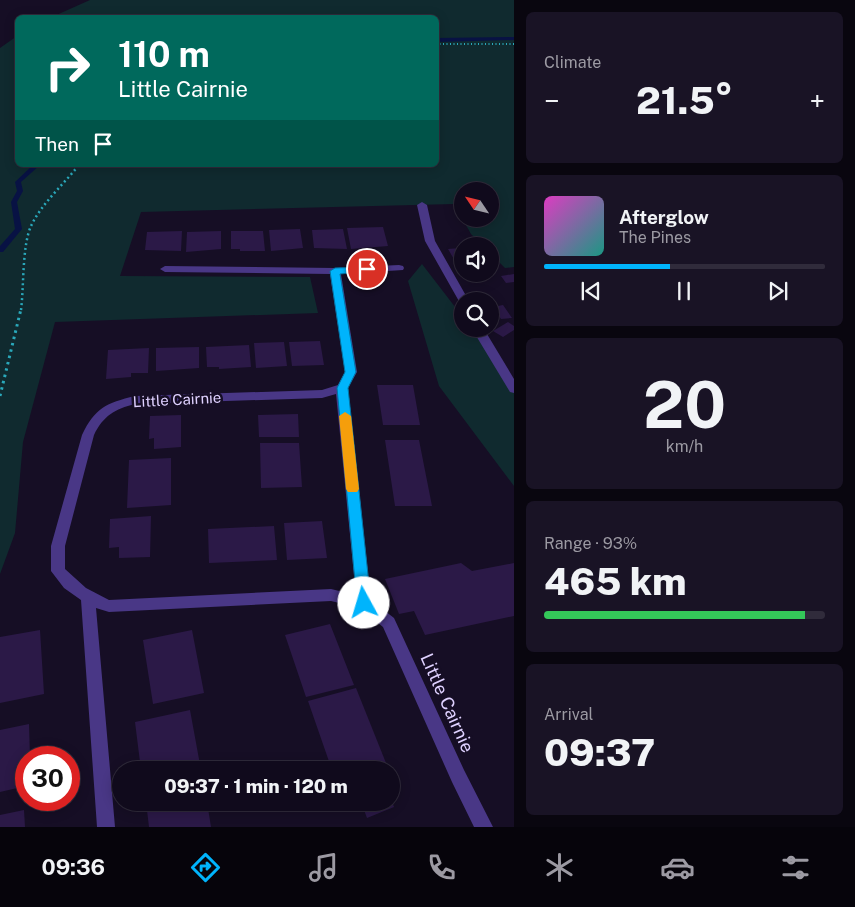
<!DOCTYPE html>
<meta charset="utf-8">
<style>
:root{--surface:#100a1c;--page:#191325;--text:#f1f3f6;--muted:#9c9aa3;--line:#302b3b;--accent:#00b4fc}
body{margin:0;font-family:"Public Sans",sans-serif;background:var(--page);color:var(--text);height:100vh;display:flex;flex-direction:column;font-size:19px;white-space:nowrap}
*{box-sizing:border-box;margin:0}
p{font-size:16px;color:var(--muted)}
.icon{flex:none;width:28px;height:28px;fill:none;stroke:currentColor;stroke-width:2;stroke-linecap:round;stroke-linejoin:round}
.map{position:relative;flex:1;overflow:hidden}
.side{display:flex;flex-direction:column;gap:12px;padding:12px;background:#09060f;width:341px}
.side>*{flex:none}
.hud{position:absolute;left:15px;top:15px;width:424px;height:152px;border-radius:8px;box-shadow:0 2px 12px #0003,0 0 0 1px var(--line);background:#00695c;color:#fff;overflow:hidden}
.needle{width:32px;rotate:305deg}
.fabs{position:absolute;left:454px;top:182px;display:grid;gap:10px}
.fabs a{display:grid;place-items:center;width:45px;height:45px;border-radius:50%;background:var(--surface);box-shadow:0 2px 12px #0003,0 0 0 1px var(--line);font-size:25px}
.speed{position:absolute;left:15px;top:746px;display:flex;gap:10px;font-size:25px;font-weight:700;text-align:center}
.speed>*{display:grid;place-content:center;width:65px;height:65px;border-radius:50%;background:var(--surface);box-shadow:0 2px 12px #0003,0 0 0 1px var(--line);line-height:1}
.speed .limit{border:8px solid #d22;background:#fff;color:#111}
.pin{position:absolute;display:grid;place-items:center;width:42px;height:42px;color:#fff;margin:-21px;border:2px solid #fff;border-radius:50%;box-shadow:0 1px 5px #0007}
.me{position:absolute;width:55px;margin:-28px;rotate:354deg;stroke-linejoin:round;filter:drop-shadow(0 0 4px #0008)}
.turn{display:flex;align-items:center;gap:18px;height:105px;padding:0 20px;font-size:22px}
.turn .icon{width:65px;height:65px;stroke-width:2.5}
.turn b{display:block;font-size:35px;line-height:42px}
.then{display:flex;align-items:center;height:48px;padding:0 20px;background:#0003;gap:10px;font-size:19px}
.big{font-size:38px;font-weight:800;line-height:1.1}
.side .tile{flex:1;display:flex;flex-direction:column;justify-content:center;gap:8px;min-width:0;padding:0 18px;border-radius:8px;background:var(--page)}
.side .dial{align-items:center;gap:0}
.dial b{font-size:65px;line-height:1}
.song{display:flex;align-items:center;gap:15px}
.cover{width:60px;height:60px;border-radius:8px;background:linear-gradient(135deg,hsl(310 70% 55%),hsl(170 70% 35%))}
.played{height:5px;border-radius:2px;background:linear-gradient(90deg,var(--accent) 45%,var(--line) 45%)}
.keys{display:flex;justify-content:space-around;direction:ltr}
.heat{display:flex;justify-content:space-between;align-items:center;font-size:28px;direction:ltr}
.charge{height:8px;border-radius:4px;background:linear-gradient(90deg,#34c759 93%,var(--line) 0)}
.trip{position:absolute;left:112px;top:761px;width:288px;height:50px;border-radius:25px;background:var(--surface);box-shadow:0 2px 12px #0003,0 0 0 1px var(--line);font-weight:800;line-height:50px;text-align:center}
.dock{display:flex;height:80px;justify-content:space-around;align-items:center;background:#06040b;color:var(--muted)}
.dock .icon{width:35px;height:35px}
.dock .on{color:var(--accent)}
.dock b{font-size:22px;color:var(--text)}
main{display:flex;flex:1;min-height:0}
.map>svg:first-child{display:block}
.green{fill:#102a2f;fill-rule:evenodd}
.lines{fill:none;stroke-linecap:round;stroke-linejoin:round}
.stream{fill:#081244;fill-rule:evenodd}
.building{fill:#2b1947}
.path-far2{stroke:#2aa8ba;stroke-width:2;stroke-dasharray:1 2.5;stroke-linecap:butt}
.path-far1{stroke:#2aa8ba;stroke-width:2.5;stroke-dasharray:2 3;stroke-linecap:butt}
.path{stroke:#2aa8ba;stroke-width:3;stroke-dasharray:2.5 4;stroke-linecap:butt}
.lane{fill:#493786;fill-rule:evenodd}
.street{fill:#493786;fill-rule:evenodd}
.route{fill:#00b4fc;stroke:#0075a4}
.slow{fill:#f59e0b}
.labels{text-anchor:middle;stroke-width:5;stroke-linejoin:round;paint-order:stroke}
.street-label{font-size:15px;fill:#dfd1ff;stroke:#160e25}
.near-street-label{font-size:18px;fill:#dfd1ff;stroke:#160e25}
</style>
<main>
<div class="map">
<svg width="514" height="827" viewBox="0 0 514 827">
<rect width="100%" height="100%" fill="#160e25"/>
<!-- green -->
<path class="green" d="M90,0H514V267L505,268L490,253V246H483L471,234L454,204L141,212L120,276L310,277L318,313L55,322L23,442L15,533L0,574V48L17,36L18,165H436V18L52,17ZM462,191H490V219H462Z
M422,264L462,316V329H473L514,381V486L439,386L408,281Z"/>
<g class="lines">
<!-- stream -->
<path class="stream" d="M514,37V40L436,42V38Z
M33,165H40L21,182L23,191L17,202L22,229L3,252H0V246L15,229L11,202L17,191L15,182Z"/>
</g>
<!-- building -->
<path class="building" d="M383,227L388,246L351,249L347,228Z
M300,229L303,248L271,251L269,230Z
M343,229L347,249L314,248L312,230Z
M182,231L181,251L145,250L147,232Z
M221,231V249L186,252L187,232Z
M231,231H263L265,251H240V249H231Z
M460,248L462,252V273L448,249Z
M514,274V282L506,283L501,276Z
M503,305L512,318L501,319L493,307Z
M508,322L514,326V330L503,337L493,331Z
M320,341L324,365L292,366L289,342Z
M284,342L287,366L256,368L254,343Z
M249,345L251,367L219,369V367H207L206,347Z
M199,347V368L156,371V348Z
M149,348L148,373H131V377L106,379L108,350Z
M377,385H413L420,425H383Z
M298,414L299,437H259L258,415Z
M181,415V447L154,449V438L149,439L150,416Z
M385,440H419L432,506H395Z
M260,443H299L302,487L261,488Z
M171,458V505L127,508L129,460Z
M151,516L150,557L119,558V547L109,548L110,519Z
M322,521L327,558L287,560L284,523Z
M274,526L277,560L209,563L208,529Z
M461,563L472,571L514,563V616L425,635L414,611L399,614L385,579Z
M330,624L354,685L306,697L285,635Z
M40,630L44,694L0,703V637Z
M192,630L204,693L153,704L143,640Z
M356,688L386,763L361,770H332L308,701Z
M190,710L201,770H141L135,722Z
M29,724L30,758H26V786L0,792V730Z
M146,802H207L211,827H149Z
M361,802H392L394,807L367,818Z
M24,810L25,827H0V815Z"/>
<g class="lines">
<!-- path-far2 -->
<path class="path-far2" d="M436,44H514"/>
<!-- path-far1 -->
<path class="path-far1" d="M21,310C24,287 22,246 31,226C42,203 63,185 79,165"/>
<!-- path -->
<path class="path" d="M0,396L21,309"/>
<!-- lane -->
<path class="lane" d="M422,202L427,205L435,241L469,301H462V304L460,303L425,241L417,205Z
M472,329H484L514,379V393L510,392Z"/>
<!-- street -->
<path class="street" d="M399,265L403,266L404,268L403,270L341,274L357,372L348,388L371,600L394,618L464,770L493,827H474L452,782L383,627L360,608L331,601L109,612L96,608L115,827H97L81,600L64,588L51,571V546L82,435C95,408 106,403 135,396L322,390L338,385L345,372L330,274L165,272L160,269L165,266L335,268ZM336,394L356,595L331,589L109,600L86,588L65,569V546L94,435C103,416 115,409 135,404L322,398Z"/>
</g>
<!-- route -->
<path class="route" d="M367,267L372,269L370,271L340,274L356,372L348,388L371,603L369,607L364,609L359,607L357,603L337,388L345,372L330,271L335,268Z"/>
<!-- slow -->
<path class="slow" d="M345,412L351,416L359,489L357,492H348L346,489L339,416Z"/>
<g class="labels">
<!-- street labels -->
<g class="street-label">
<text transform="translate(177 400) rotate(-3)" y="5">Little Cairnie</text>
</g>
<!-- near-street labels -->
<g class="near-street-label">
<text transform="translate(447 703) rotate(66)" y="6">Little Cairnie</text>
</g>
</g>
</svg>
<div class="fabs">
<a><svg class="needle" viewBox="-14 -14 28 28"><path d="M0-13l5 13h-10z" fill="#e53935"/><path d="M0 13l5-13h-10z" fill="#9c9aa3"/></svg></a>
<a><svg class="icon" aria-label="sound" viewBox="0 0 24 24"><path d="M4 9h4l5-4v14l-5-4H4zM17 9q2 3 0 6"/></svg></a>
<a><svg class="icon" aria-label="search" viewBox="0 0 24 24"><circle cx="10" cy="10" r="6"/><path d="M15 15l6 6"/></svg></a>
</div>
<div class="speed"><div class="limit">30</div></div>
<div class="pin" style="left:367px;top:269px;background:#d93025"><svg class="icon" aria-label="arrive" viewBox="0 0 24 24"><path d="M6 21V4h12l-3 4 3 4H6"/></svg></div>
<svg class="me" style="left:364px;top:603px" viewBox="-20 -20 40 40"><circle r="19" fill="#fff"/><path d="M0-13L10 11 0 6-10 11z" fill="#00b4fc"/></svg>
<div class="trip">09:37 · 1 min · 120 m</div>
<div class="hud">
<div class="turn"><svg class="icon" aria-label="right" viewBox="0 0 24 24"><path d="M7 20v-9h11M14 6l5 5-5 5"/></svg><div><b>110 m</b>Little Cairnie</div></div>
<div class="then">Then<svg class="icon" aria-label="arrive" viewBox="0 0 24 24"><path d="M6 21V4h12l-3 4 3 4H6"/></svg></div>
</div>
</div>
<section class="side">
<div class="tile"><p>Climate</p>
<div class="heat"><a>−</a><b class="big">21.5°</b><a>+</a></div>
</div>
<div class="tile">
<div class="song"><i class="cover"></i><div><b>Afterglow</b><p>The Pines</p></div></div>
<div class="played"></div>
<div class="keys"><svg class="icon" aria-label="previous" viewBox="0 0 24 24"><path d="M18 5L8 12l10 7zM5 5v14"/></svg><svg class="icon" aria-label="pause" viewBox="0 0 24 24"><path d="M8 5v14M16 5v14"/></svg><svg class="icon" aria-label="next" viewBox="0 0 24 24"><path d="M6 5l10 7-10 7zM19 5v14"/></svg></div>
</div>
<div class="tile dial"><b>20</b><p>km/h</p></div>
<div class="tile"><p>Range · 93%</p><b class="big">465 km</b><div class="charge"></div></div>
<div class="tile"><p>Arrival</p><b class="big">09:37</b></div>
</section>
</main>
<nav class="dock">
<b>09:36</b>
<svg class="icon on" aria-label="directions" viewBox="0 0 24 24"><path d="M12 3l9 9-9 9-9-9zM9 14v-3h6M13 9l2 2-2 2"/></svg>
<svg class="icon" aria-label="music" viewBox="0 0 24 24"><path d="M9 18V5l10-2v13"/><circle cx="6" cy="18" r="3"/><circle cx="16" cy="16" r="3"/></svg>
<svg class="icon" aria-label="phone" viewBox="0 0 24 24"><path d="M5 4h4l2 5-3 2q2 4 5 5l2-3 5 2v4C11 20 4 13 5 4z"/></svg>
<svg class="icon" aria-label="climate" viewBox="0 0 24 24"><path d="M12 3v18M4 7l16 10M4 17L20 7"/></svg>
<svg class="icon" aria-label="car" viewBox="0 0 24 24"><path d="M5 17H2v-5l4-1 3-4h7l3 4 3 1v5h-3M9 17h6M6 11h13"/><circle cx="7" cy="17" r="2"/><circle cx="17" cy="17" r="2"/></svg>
<svg class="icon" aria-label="filters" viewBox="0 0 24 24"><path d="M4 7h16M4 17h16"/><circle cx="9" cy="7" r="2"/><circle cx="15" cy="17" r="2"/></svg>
</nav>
